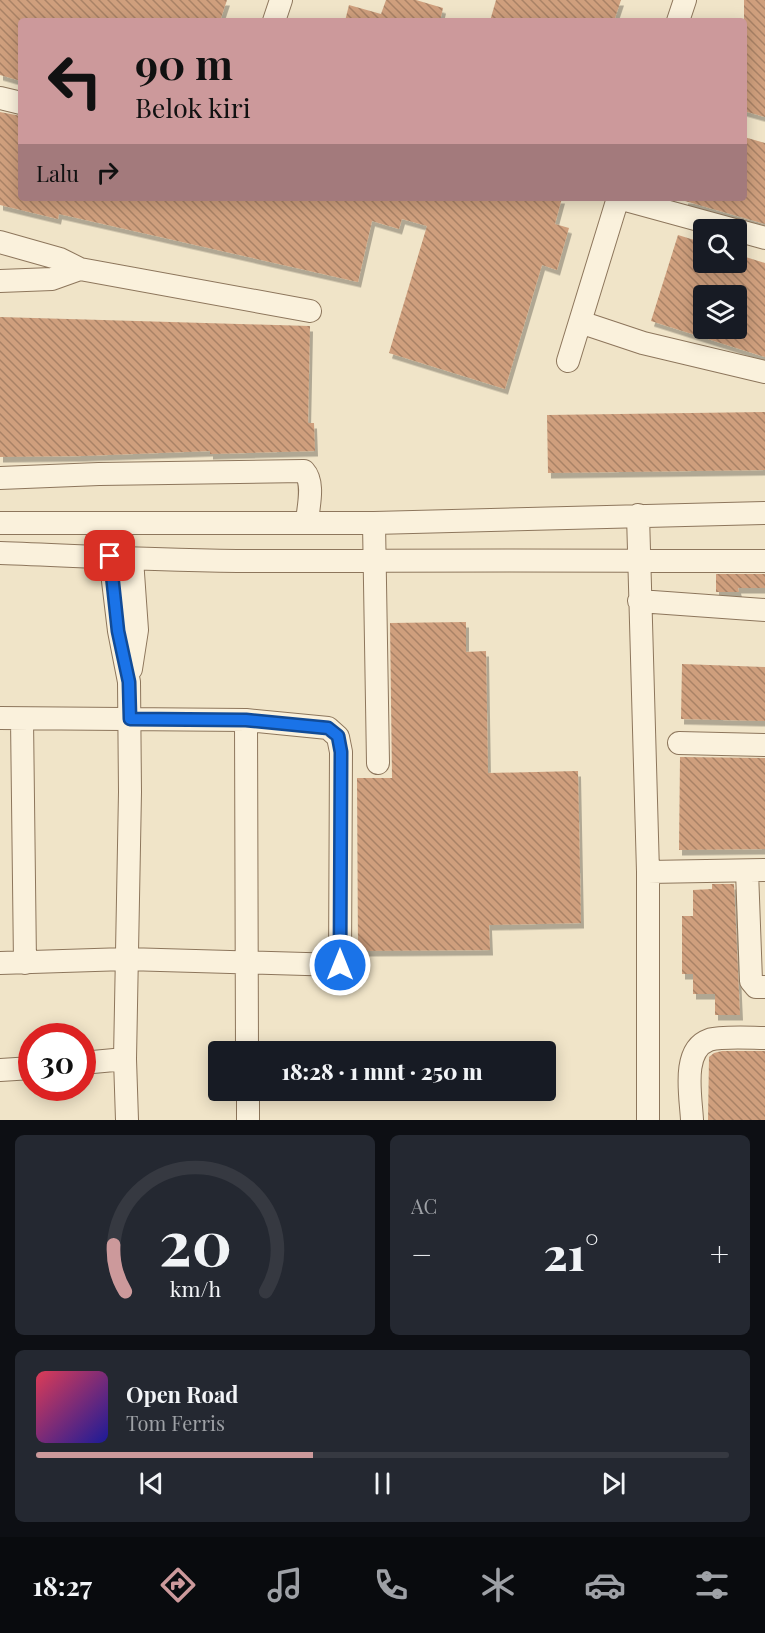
<!DOCTYPE html>
<html lang="id">
<meta charset="utf-8">
<style>
:root{--surface:#171b24;--page:#242831;--text:#f1f3f6;--muted:#9ea1a6;--line:#363941;--accent:#cc999b}
body{margin:0;font-family:"Playfair Display",serif;background:var(--page);color:var(--text);height:100vh;display:flex;flex-direction:column;font-size:22px;white-space:nowrap}
*{box-sizing:border-box;margin:0}
p{font-size:20px;color:var(--muted)}
.icon{flex:none;width:33px;height:33px;fill:none;stroke:currentColor;stroke-width:2;stroke-linecap:round;stroke-linejoin:round}
.map{position:relative;height:1120px;overflow:hidden}
.details{display:flex;flex-direction:column;gap:15px;padding:15px;background:#0d0f14;flex:1}
.details>*{flex:none}
.banner{position:absolute;left:18px;top:18px;width:729px;height:183px;border-radius:6px;box-shadow:0 3px 15px #0003;background:#cc999b;color:#111;overflow:hidden}
.buttons{position:absolute;left:693px;top:219px;display:grid;gap:12px}
.buttons a{display:grid;place-items:center;width:54px;height:54px;border-radius:6px;background:var(--surface);box-shadow:0 3px 15px #0003;font-size:30px}
.speed{position:absolute;left:18px;top:1023px;display:flex;gap:12px;font-size:30px;font-weight:700;text-align:center}
.speed>*{display:grid;place-content:center;width:78px;height:78px;border-radius:50%;background:var(--surface);box-shadow:0 3px 15px #0003;line-height:1}
.speed .limit{border:9px solid #d22;background:#fff;color:#111}
.pin{position:absolute;display:grid;place-items:center;width:51px;height:51px;color:#fff;margin:-26px;border-radius:12px;box-shadow:0 3px 9px #0006}
.me{position:absolute;width:66px;margin:-33px;rotate:0deg;stroke-linejoin:round;filter:drop-shadow(0 0 4px #0008)}
.turn{display:flex;align-items:center;gap:21px;height:126px;padding:0 18px;font-size:27px}
.turn .icon{width:78px;height:78px;stroke-width:2.5}
.turn b{display:block;font-size:42px;line-height:51px}
.then{display:flex;align-items:center;height:57px;padding:0 18px;background:#0003;gap:12px;font-size:22px}
.big{font-size:45px;font-weight:800;line-height:1.1}
.details .tile{flex:1;display:flex;flex-direction:column;justify-content:center;gap:9px;min-width:0;padding:0 21px;border-radius:9px;background:var(--page)}
.details .dial{align-items:center;gap:0}
.dial svg{height:156px;overflow:visible;fill:none;stroke:var(--line);stroke-width:7;stroke-linecap:round;text-anchor:middle}
.dial text{fill:var(--text);stroke:none}
.song{display:flex;align-items:center;gap:18px}
.cover{width:72px;height:72px;border-radius:9px;background:linear-gradient(135deg,hsl(350 70% 55%),hsl(240 70% 35%))}
.played{height:6px;border-radius:3px;background:linear-gradient(90deg,var(--accent) 40%,var(--line) 40%)}
.keys{display:flex;justify-content:space-around;direction:ltr}
.heat{display:flex;justify-content:space-between;align-items:center;font-size:33px;direction:ltr}
.details .tiles{flex:1;display:grid;gap:15px;grid-template-columns:1fr 1fr}
.tile:last-child{grid-column:span 2}
.trip{position:absolute;left:208px;top:1041px;width:348px;height:60px;border-radius:6px;background:var(--surface);box-shadow:0 3px 15px #0003;font-weight:800;line-height:60px;text-align:center}
.tab-bar{display:flex;height:96px;justify-content:space-around;align-items:center;background:#090b0e;color:var(--muted)}
.tab-bar .icon{width:42px;height:42px}
.tab-bar .current{color:var(--accent)}
.tab-bar b{font-size:27px;color:var(--text)}
.map>svg:first-child{display:block}
.building{fill:url(#building-back-hatch);fill-rule:evenodd;filter:url(#shadow)}
.lines{fill:none;stroke-linecap:round;stroke-linejoin:round}
.minor-casing{stroke:#8d765c;stroke-width:24}
.minor{stroke:#faf1dc;stroke-width:22}
.route-casing{stroke:#114b97;stroke-width:15}
.route{stroke:#1a73e8;stroke-width:10}
</style>
<div class="map">
<svg width="765" height="1120" viewBox="0 0 765 1120">
<defs>
<pattern id="building-back-hatch" width="6" height="6" patternUnits="userSpaceOnUse" patternTransform="scale(1.5)"><rect width="6" height="6" fill="#cf9f7d"/><path d="M-1 5l2 2M0 0l6 6M5-1l2 2" fill="none" stroke="#a98266"/></pattern>
<filter id="shadow"><feDropShadow dx="3" dy="5.5" stdDeviation="0" flood-color="#0004"/></filter>
</defs>
<rect width="100%" height="100%" fill="#f0e4c8"/>
<!-- building -->
<path class="building" d="M0,0H227L220,21H21V81L0,75Z
M386,0H416L443,8L440,21H345L349,5L381,14Z
M496,0H621L614,21H490Z
M744,0H765V117L744,111Z
M0,112L21,116V198H562L555,224L569,228L557,270L542,265L505,389L389,353L427,226L402,219L399,229L372,221L358,282L59,214L58,219L0,205Z
M744,137L765,143V224L685,201V198H744Z
M678,235L704,243V262H736V254L765,263V357L651,321ZM704,296H736V328H704Z
M0,317L310,326L308,423H314L315,451L210,454V451L82,456L0,457Z
M765,412V470L548,473L547,415Z
M716,574H765V588H738L739,592H716Z
M466,622V652L486,651L488,773L578,771L581,923L489,925L490,950L358,951L357,778H392L390,623Z
M682,664L765,667V721L681,719Z
M680,757L765,758V849L679,850Z
M712,884H734L740,1015H715V994H693V974H682V916H693V890L712,889Z
M722,1051H765V1120H708L709,1057L714,1053Z"/>
<g class="lines">
<!-- minor casing -->
<g class="minor-casing">
<path id="minor" d="M274,21L281,0
M678,21L685,0
M0,98L21,103
M618,198L735,230
M736,230L765,238
M0,242L60,259L80,269L310,311
M0,281L52,279L80,269
M580,322L643,343L765,372
M568,361L618,198
M0,478L99,474L304,471C315,483 308,507 307,522
M638,515L648,872V1120
M0,523H374L765,513
M374,523L378,763
M0,553C85,556 169,561 253,561C424,561 594,560 765,561
M110,556L119,631L129,682L130,792L125,1059L127,1120
M639,601L765,610
M131,669L137,630L132,559
M0,718L246,720L328,728L338,737L341,752L340,965L126,959L0,963
M22,719L25,963
M246,720L247,1052
M679,743L765,745
M747,871L751,981L756,987H765
M648,872L765,870
M82,1063L125,1059
M0,1070L32,1068
M248,1090V1120
M692,1120C691,1097 681,1050 709,1040C721,1036 752,1038 765,1038"/>
</g>
<!-- minor -->
<use href="#minor" class="minor"/>
</g>
<g class="lines">
<!-- route casing -->
<g class="route-casing">
<path id="route" d="M110,556L118,631L129,682L130,719L246,720L328,728L338,736L341,752L340,965"/>
</g>
<!-- route -->
<use href="#route" class="route"/>
</g>
</svg>
<div class="buttons">
<a><svg class="icon" aria-label="search" viewBox="0 0 24 24"><circle cx="10" cy="10" r="6"/><path d="M15 15l6 6"/></svg></a>
<a><svg class="icon" aria-label="layers" viewBox="0 0 24 24"><path d="M12 4l9 5-9 5-9-5zM3 14l9 5 9-5"/></svg></a>
</div>
<div class="speed"><div class="limit">30</div></div>
<div class="pin" style="left:110px;top:556px;background:#d93025"><svg class="icon" aria-label="arrive" viewBox="0 0 24 24"><path d="M6 21V4h12l-3 4 3 4H6"/></svg></div>
<svg class="me" style="left:340px;top:965px" viewBox="-20 -20 40 40"><circle r="17" fill="#1a73e8" stroke="#fff" stroke-width="3"/><path d="M0-11L8 9 0 5-8 9z" fill="#fff"/></svg>
<div class="trip">18:28 · 1 mnt · 250 m</div>
<div class="banner">
<div class="turn"><svg class="icon" aria-label="left" viewBox="0 0 24 24"><path d="M17 20v-9H6M10 6l-5 5 5 5"/></svg><div><b>90 m</b>Belok kiri</div></div>
<div class="then">Lalu<svg class="icon" aria-label="right" viewBox="0 0 24 24"><path d="M7 20v-9h11M14 6l5 5-5 5"/></svg></div>
</div>
</div>
<section class="details">
<div class="tiles">
<div class="tile dial"><svg viewBox="0 0 100 80">
<path d="M14 69A42 42 0 1 1 86 69"/>
<path d="M14 69A42 42 0 0 1 8 45" stroke="#cc999b"/>
<text x="50" y="56" font-size="32" font-weight="700">20</text>
<text x="50" y="72" font-size="11">km/h</text>
</svg></div>
<div class="tile"><p>AC</p>
<div class="heat"><a>−</a><b class="big">21°</b><a>+</a></div>
</div>
<div class="tile">
<div class="song"><i class="cover"></i><div><b>Open Road</b><p>Tom Ferris</p></div></div>
<div class="played"></div>
<div class="keys"><svg class="icon" aria-label="previous" viewBox="0 0 24 24"><path d="M18 5L8 12l10 7zM5 5v14"/></svg><svg class="icon" aria-label="pause" viewBox="0 0 24 24"><path d="M8 5v14M16 5v14"/></svg><svg class="icon" aria-label="next" viewBox="0 0 24 24"><path d="M6 5l10 7-10 7zM19 5v14"/></svg></div>
</div>
</div>
</section>
<nav class="tab-bar">
<b>18:27</b>
<svg class="icon current" aria-label="directions" viewBox="0 0 24 24"><path d="M12 3l9 9-9 9-9-9zM9 14v-3h6M13 9l2 2-2 2"/></svg>
<svg class="icon" aria-label="music" viewBox="0 0 24 24"><path d="M9 18V5l10-2v13"/><circle cx="6" cy="18" r="3"/><circle cx="16" cy="16" r="3"/></svg>
<svg class="icon" aria-label="phone" viewBox="0 0 24 24"><path d="M5 4h4l2 5-3 2q2 4 5 5l2-3 5 2v4C11 20 4 13 5 4z"/></svg>
<svg class="icon" aria-label="climate" viewBox="0 0 24 24"><path d="M12 3v18M4 7l16 10M4 17L20 7"/></svg>
<svg class="icon" aria-label="car" viewBox="0 0 24 24"><path d="M5 17H2v-5l4-1 3-4h7l3 4 3 1v5h-3M9 17h6M6 11h13"/><circle cx="7" cy="17" r="2"/><circle cx="17" cy="17" r="2"/></svg>
<svg class="icon" aria-label="filters" viewBox="0 0 24 24"><path d="M4 7h16M4 17h16"/><circle cx="9" cy="7" r="2"/><circle cx="15" cy="17" r="2"/></svg>
</nav>
